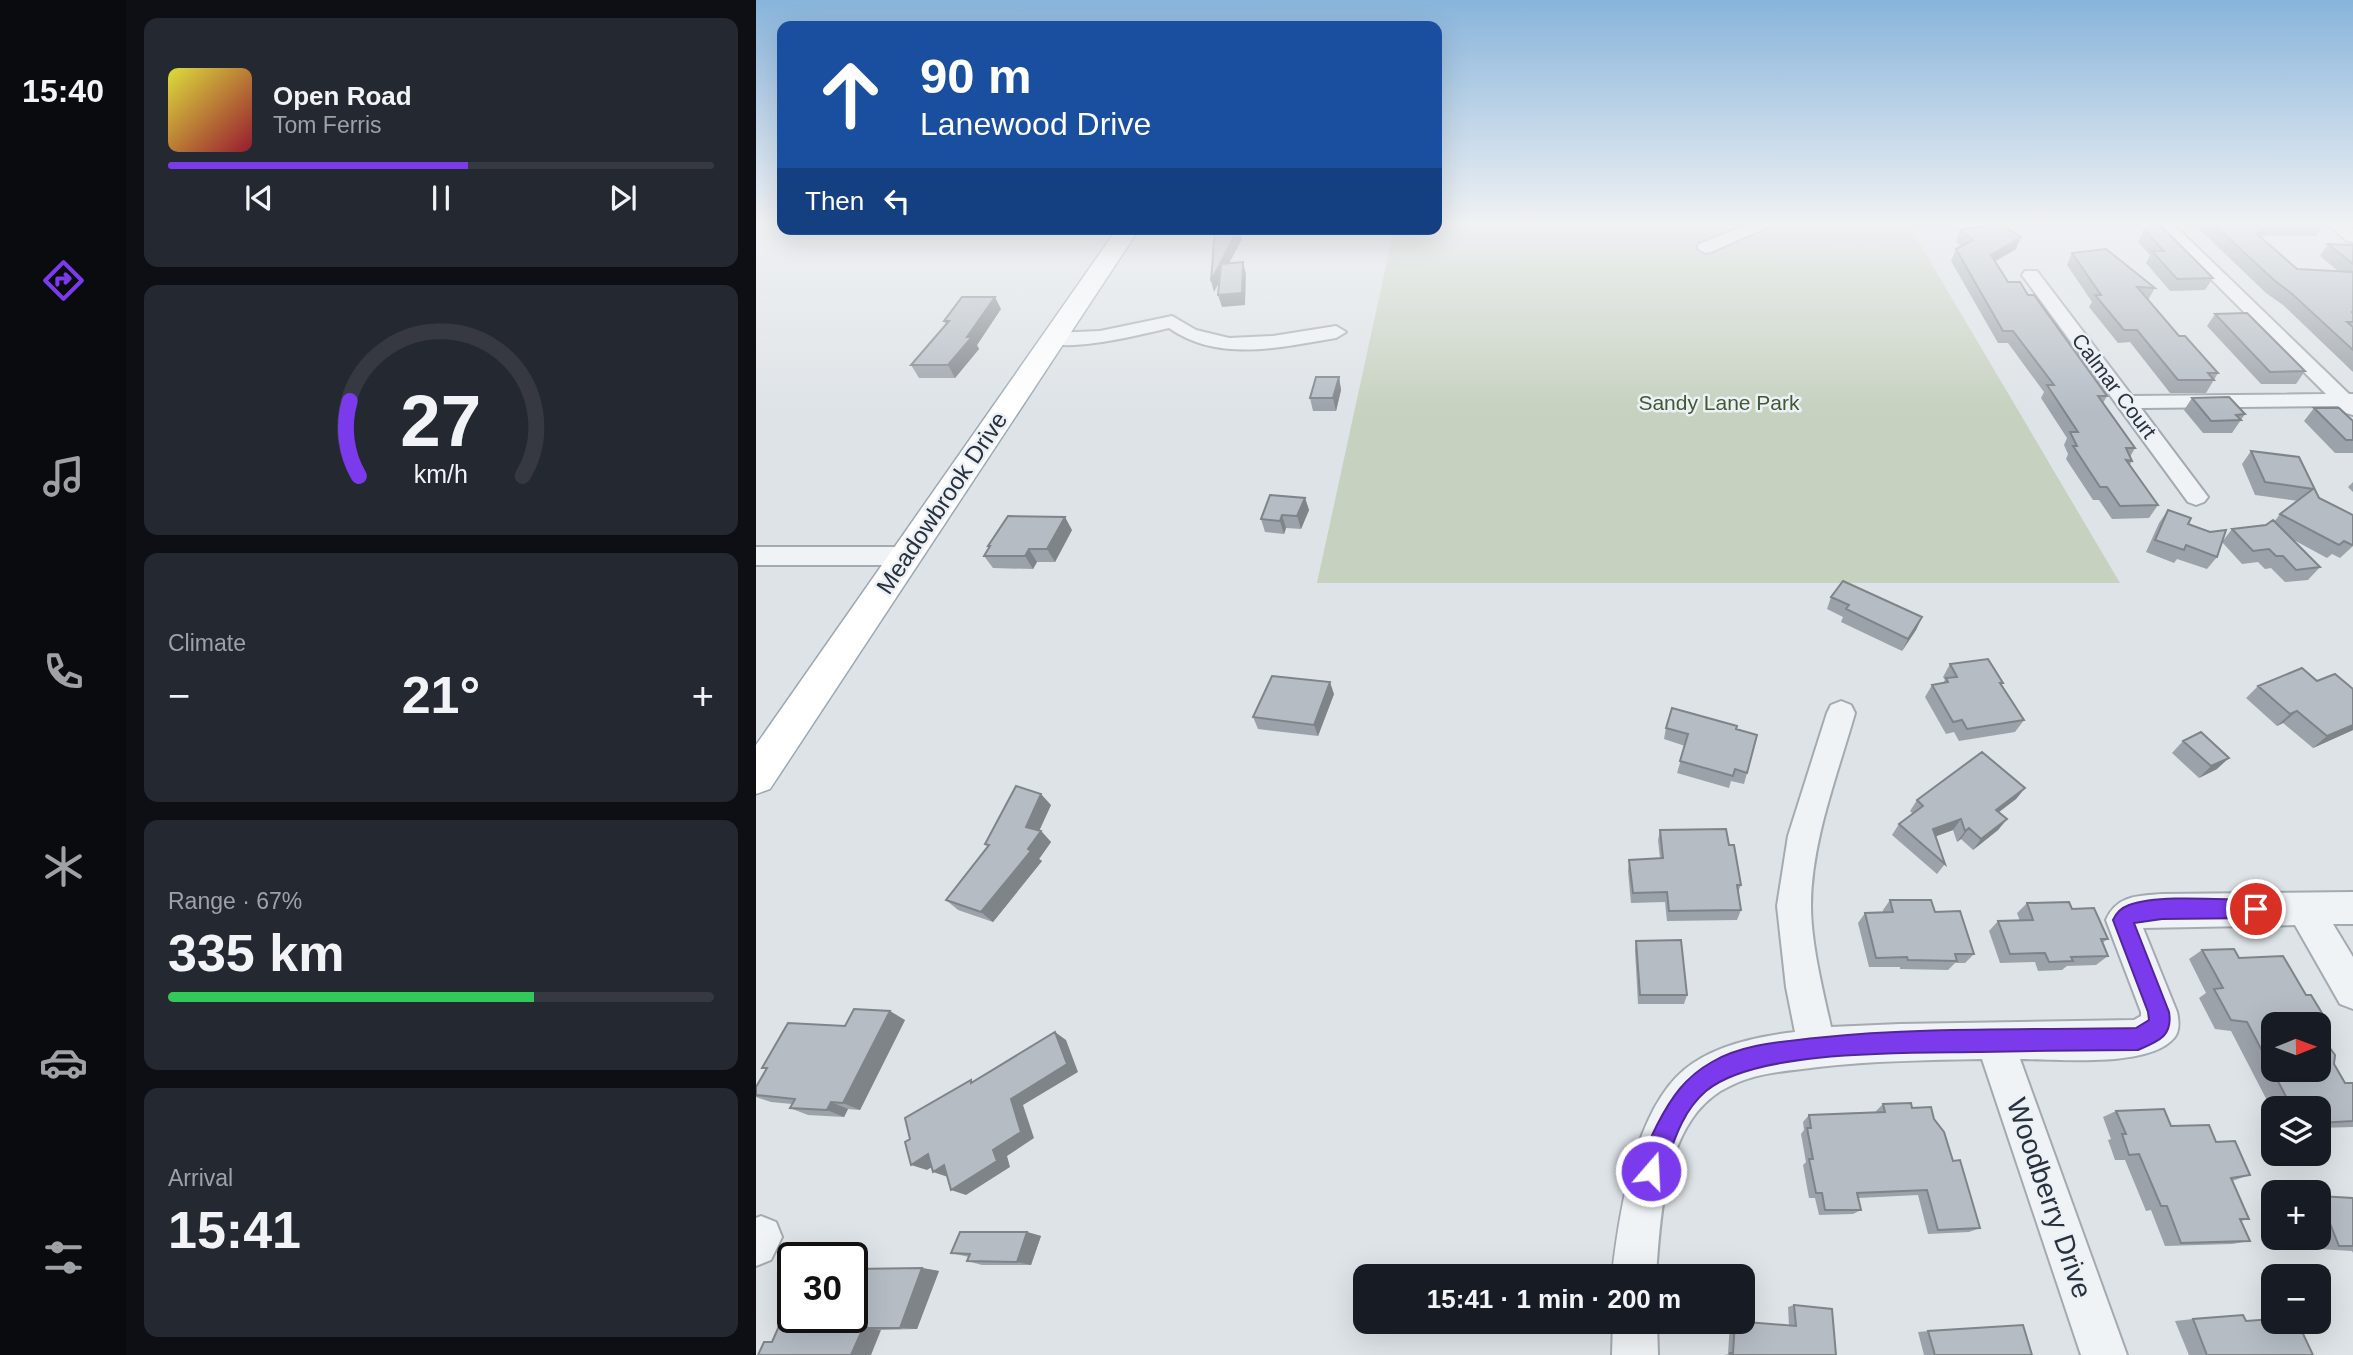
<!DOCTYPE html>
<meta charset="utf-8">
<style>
:root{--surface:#171b24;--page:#242831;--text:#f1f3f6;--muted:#9ea1a6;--line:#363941;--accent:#7c3aed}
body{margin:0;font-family:Arial,sans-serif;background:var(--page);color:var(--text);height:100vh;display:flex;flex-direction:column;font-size:26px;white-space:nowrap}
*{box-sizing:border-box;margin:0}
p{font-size:23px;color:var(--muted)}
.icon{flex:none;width:38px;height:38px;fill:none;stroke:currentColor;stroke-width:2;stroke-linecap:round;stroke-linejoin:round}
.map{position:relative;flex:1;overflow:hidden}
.sheet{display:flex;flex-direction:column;gap:18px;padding:18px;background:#0d0f14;width:630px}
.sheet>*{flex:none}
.guide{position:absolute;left:21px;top:21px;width:665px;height:214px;border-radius:14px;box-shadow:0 7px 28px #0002;background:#1a4fa0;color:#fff;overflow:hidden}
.needle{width:46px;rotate:89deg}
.fabs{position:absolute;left:1505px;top:1012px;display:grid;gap:14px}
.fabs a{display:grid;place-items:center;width:70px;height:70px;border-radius:14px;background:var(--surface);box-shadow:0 7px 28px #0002;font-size:35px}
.speed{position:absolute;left:21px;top:1242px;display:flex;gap:14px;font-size:35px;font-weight:700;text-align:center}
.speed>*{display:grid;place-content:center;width:91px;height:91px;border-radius:50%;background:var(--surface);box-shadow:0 7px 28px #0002;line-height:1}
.speed .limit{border:4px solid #111;border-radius:10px;background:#fff;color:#111}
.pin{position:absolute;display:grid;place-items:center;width:60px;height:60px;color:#fff;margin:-30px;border:4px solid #fff;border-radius:50%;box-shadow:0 2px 7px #0007}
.me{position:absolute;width:77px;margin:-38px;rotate:19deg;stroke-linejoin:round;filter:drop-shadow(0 0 5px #0008)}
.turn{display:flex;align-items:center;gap:24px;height:147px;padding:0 28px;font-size:32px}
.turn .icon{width:91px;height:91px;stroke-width:2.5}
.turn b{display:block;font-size:49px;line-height:60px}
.then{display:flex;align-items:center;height:66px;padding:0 28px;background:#0003;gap:14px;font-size:26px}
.big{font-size:52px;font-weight:800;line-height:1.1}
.sheet .widget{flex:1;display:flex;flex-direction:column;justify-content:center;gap:10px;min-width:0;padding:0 24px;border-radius:14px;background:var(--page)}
.sheet .dial{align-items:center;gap:0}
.dial svg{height:182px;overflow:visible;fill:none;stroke:var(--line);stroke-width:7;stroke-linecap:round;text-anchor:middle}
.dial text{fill:var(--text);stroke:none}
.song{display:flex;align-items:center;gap:21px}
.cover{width:84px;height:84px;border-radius:10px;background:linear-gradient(135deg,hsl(60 70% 55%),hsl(350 70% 35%))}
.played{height:7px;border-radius:4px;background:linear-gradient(90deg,var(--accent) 55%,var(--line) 55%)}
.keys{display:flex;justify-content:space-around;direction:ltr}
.heat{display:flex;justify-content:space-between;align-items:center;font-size:38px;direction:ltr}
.charge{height:10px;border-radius:5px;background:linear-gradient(90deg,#34c759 67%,var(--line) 0)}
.trip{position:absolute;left:597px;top:1264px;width:402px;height:70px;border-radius:14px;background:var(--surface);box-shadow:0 7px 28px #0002;font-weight:800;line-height:70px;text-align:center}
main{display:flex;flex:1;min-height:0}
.tab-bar{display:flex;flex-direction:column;width:126px;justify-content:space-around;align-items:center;background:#090b0e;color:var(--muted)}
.tab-bar .icon{width:49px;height:49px}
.tab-bar .current{color:var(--accent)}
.tab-bar b{font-size:32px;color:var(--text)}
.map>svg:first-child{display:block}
.green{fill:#c6d1bf}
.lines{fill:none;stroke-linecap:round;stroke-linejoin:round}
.minor-casing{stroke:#a3aab1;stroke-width:4}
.major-casing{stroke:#9da8b3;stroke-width:3}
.path{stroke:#bcc1c6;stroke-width:2.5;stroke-dasharray:3.5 3.5;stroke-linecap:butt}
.minor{fill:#f0f3f6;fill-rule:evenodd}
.major{fill:#fff;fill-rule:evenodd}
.wall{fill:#9ca2a9}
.shaded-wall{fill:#7f8489}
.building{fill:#b5bcc4;stroke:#7f8489;stroke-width:2}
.route{fill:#7c3aed;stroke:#51269a;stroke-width:2}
.labels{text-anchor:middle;stroke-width:5;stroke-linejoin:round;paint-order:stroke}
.far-street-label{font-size:21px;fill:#27323e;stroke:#edf1f5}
.far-park-label{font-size:21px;fill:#405a34;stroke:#edf1f5}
.street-label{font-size:24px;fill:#27323e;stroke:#edf1f5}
.near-street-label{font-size:28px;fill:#27323e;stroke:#edf1f5}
</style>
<main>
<nav class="tab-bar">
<b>15:40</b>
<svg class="icon current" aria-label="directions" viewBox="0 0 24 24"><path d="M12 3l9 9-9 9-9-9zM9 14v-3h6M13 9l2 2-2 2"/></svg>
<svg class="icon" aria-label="music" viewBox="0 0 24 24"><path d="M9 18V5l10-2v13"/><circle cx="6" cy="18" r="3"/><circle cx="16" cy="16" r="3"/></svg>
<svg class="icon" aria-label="phone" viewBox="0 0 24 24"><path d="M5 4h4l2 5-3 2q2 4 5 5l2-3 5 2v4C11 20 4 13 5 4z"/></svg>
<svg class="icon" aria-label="climate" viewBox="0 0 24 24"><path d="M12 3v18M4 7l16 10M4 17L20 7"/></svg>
<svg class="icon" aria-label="car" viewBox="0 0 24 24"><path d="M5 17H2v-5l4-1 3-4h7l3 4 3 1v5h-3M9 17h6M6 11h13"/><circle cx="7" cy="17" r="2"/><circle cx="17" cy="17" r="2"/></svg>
<svg class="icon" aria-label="filters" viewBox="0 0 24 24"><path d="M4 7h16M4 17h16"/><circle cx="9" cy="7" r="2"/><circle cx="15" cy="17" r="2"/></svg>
</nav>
<section class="sheet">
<div class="widget">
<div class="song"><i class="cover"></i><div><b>Open Road</b><p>Tom Ferris</p></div></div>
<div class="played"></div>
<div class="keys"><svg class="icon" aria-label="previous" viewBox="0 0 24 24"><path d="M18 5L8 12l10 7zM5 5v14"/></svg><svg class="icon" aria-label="pause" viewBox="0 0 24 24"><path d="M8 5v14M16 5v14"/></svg><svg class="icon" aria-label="next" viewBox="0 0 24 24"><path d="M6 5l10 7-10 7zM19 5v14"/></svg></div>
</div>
<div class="widget dial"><svg viewBox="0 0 100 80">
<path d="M14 69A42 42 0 1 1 86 69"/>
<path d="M14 69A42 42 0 0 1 10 36" stroke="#7c3aed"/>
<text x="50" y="56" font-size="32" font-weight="700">27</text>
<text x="50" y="72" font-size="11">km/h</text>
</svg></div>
<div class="widget"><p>Climate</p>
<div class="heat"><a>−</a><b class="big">21°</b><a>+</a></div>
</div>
<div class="widget"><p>Range · 67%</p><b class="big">335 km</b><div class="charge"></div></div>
<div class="widget"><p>Arrival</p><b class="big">15:41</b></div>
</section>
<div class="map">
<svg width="1597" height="1355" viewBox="0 0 1597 1355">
<rect width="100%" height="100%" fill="#dee3e7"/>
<!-- green -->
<path class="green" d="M681,224H1152L1364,583H561L638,229H681Z"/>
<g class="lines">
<!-- minor casing -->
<g class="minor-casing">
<path id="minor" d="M993,224H1014L1012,227L955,252L949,253L941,248L943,244Z
M1400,224H1417L1593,394H1597V415L1590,413L1582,406L1385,408L1452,497L1448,502L1440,505L1432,502L1269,279L1266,275L1269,271H1281L1376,396L1570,394Z
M1571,224H1589L1597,229V242L1591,241Z
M416,316L440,330L473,338L517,336L580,326L590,332L580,338C524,347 463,363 413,328C391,333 302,356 287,339L297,333L344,331Z
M0,547H149L158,550L161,556L158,562L149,565H0Z
M1085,701L1095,705L1099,713C1082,773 1055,842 1055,906C1055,943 1067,991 1075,1027L1144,1024L1378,1020L1385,1016V1012L1350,920C1361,895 1382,896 1406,894L1597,892V924H1577L1597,957V1009L1584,1004L1539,925L1387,928L1421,1012C1423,1021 1424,1031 1418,1038C1393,1068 1302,1059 1264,1059L1371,1355H1325L1226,1059C1171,1060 1116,1061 1062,1067C1033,1071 1001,1072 974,1086C961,1092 950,1101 941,1112C907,1155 904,1223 900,1276H856C863,1215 878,1112 928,1070C956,1046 1003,1036 1039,1032L1030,987L1021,906L1032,836L1071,713L1075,705Z
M5,1216L20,1222L26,1237L15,1260L0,1266V1218Z
M857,1321H901L902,1355H856Z"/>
</g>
<!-- major casing -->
<g class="major-casing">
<path id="major" d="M361,229H383L14,789L0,794V745Z"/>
</g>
<!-- path -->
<path class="path" d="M1030,224C1058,246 1091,240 1125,242"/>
<!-- minor -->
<use href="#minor" class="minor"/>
<!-- major -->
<use href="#major" class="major"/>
</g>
<!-- wall -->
<path class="wall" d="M1352,224H1388L1386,227H1355Z
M1438,224H1568L1560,236H1506L1505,238L1541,269L1582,271L1564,256L1572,244L1597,245V372L1527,305L1510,293Z
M1204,230L1265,237L1260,249L1239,261L1252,282L1272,295L1351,396L1347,403L1379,448L1374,457L1376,461L1373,466L1402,505L1393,518L1356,519L1343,500H1337L1310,459L1312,454L1308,445L1311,438L1285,398L1288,392L1252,343H1242L1195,261L1200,249L1205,246L1200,242Z
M1388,230L1457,278L1449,290L1414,291L1390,263L1394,255L1382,242Z
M1316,253L1399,288L1392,300L1423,336L1462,373L1450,393H1414L1374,342L1362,343L1333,307L1336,302L1311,265Z
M245,309L221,345L223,349L199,378H163L155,365L190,325L188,321Z
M1459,314L1549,371L1540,384H1505L1451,326Z
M583,377L585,390L580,411H557L554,398Z
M1436,398L1489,414L1476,433H1447L1428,410Z
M1558,408L1597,421V453H1579L1548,421Z
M1495,451L1543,457L1563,498L1597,546L1584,558L1576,554L1571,558L1534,538L1564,567L1552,580L1529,582L1515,568L1509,569L1502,562L1486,564L1466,542L1476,529L1510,525L1518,522L1524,514L1542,501L1499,495L1486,464Z
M1597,482V492L1592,487Z
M549,498L553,510L545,529L530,528L528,534L509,532L505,519Z
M1412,510L1432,524L1461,557L1451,569L1421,559L1418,563L1390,552L1403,523Z
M316,530L299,562H281L277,569L237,568L228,556L233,548L232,546Z
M1075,597L1166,617L1160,630L1146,651L1085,622L1087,617L1071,609Z
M1194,664L1247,683L1245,685L1268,720L1259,732L1203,741L1198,732L1190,734L1169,697L1176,685L1187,683L1189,680L1187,677Z
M1561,681L1597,689V730L1557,748L1527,723L1521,726L1490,698L1502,686Z
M578,694L562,736L502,729L497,717Z
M910,728L980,729L991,773L988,784L975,781L973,788L921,773L929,746L908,739Z
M1427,741L1461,769L1443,778L1416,753Z
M1269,788L1260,799L1243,812L1251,819L1242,830L1217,850L1205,839L1201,842L1197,830L1180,836L1189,864L1181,874L1136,835L1143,824L1157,814L1154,811L1161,800Z
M295,805L283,830L285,831L295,842L283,859L286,861L237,922L202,910L190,900L232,847L229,844Z
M904,830L973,845L985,885L982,892L985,910L981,920L911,921L909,902L875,903L872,871L873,860L904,858L902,840Z
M1134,900L1179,912L1218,954L1209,963H1199L1192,970L1144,969V967H1113L1102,923L1109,913L1127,912V910Z
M1271,903L1316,909L1352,939L1346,943L1352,956L1340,965L1311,966L1306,970L1282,971L1279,962L1244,963L1233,931L1242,921H1264L1261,913Z
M880,941L931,995L928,1004H882L879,950Z
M1446,950L1483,958L1550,995L1569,1018L1558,1024H1517L1578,1064L1589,1083H1597V1127L1563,1128V1108H1517V1112L1475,1031L1459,1029L1443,998L1450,993L1433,959Z
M149,1020L104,1110L92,1109L88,1117L52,1115L34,1108L36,1104L15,1102L0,1097V1087L10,1069L6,1068L89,1026Z
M1127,1104L1156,1108L1178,1119L1197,1161L1224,1228L1213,1232L1172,1234L1162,1195L1102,1198L1105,1210L1097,1214L1063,1215L1059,1198H1053L1047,1165L1050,1162L1045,1134L1048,1130L1047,1122L1053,1115L1120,1112V1111Z
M1360,1111L1415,1126L1460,1142L1494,1175L1476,1181L1493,1219L1485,1221L1494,1241L1476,1244L1409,1246L1395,1210L1390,1211L1369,1160H1359L1352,1140L1355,1139L1347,1117Z
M1563,1196L1597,1198V1253L1596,1251L1563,1249L1558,1237H1563Z
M271,1232L285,1236L275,1265H226L211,1261L213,1257L195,1253Z
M166,1268L183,1271L161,1329L125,1330L16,1342L96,1318Z
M1038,1305L1080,1355H969L972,1354L974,1322L987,1321L1033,1326L1032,1307Z
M1437,1319L1490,1321L1557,1355H1433L1419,1321Z
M1172,1331L1276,1355H1168L1162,1332Z"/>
<!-- shaded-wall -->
<path class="shaded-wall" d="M482,229L486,239L458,292L455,281Z
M1265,237L1260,249L1230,267L1235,255Z
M487,262L490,274L489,305L466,307L462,295Z
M239,297L245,309L221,345L223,349L199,378L192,365Z
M583,377L585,390L580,411L577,398Z
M549,498L553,510L545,529L541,516Z
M526,515L530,528L528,534L524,521Z
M309,517L316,530L299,562L291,549Z
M273,549L281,562L277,569L269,556Z
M1166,617L1160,630L1146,651L1152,639Z
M574,682L578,694L562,736L558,725Z
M1541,711L1527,723L1521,726L1534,714Z
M1597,725V730L1557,748L1571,736Z
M1473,758L1461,769L1443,778L1455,766Z
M1269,788L1260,799L1231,821L1240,810Z
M285,794L295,805L280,838L285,831L295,842L283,859L286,861L237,922L225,912L272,849L270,827Z
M1205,819L1197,830L1170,840L1177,829Z
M1251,819L1242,830L1217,850L1225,839Z
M1213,828L1205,839L1201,842L1209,831Z
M134,1011L149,1020L104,1110L87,1103Z
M299,1032L310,1040L322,1072L267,1105L278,1138L251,1156L254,1167L210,1195L195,1190L237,1150L255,1099Z
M75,1102L92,1109L88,1117L71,1110Z
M172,1154L188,1160L171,1170L155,1165Z
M188,1165L192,1177L177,1172Z
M271,1232L285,1236L275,1265L261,1262Z
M166,1268L183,1271L161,1329L144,1328Z
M107,1328L125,1330L115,1355H95Z"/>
<!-- building -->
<path class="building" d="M1245,224L1265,237L1235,255L1252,282H1264L1272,295H1278L1351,396H1342L1379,448H1370L1376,461L1370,460L1402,505L1364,506L1351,487H1344L1317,446H1321L1314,432H1322L1291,385H1298L1257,331H1247L1200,249L1217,240L1204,230Z
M1396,224H1403L1457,278L1421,279L1396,251H1408L1388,230Z
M1457,224H1568H1498L1508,233H1500L1541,269L1597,272V311L1596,312L1597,313V322H1591L1597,327V350L1535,293L1518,280Z
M459,229H482L455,281Z
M1572,244L1597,245V264Z
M1350,249L1399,288L1381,287L1423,336H1429L1462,373H1452L1458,380H1422L1381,330H1368L1339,295H1345L1316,253Z
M487,262L486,293L462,295L465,264Z
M206,297H239L211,337H216L192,365H155L193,321H188Z
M1491,313L1549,371L1514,372L1459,314Z
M560,377H583L577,398H554Z
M1473,397L1489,414L1480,415L1485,420L1455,421L1436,398Z
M1558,408H1583L1597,421V440H1590Z
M1495,451L1543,457L1563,498L1597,515V544L1596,545L1588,541L1583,545L1524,514L1557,489L1509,482Z
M514,495L549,498L541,516L526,515L524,521L505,519Z
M1412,510L1435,518L1432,524L1454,532L1470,530L1461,557L1430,545L1428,550L1399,540Z
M252,516L309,517L291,549H273L269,556H228L234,546H232Z
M1517,520L1564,567L1540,570L1527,556H1520L1513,549L1497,551L1476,529L1510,525Z
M1087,581L1166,617L1152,639L1090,609L1093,605L1075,597Z
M1232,659L1247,683H1244L1268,720L1211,729L1206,720L1197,722L1176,685L1192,682L1190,678L1201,677L1194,664Z
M1546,668L1561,681L1579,674L1597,689V725L1571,736L1541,711L1534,714L1502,686Z
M516,676L574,682L558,725L497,717Z
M916,708L981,726L980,729L1001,735L991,773L979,769L977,776L924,761L932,734L910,728Z
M1445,732L1473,758L1455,766L1427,741Z
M1226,752L1269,788L1240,810L1251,819L1225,839L1213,828L1209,831L1205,819L1177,829L1189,864L1143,824L1167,806L1161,800Z
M260,786L285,794L270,827L285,831L272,849L275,851L225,912L190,900L233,845L229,844Z
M970,829L973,845H978L985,885H981L985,910L913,911L911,892L877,893L873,860L907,858L904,830Z
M1134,900H1175L1179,912L1204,911L1218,954H1199L1201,961L1152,960L1151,957L1120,958L1109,913L1137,912Z
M1313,902L1316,909L1338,908L1352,939H1345L1352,956L1315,957L1317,961L1293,962L1289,953L1254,954L1242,921L1277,920L1271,903Z
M925,940L931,995H884L880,941Z
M1478,949L1483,958L1527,956L1550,995H1555L1569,1018L1536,1020L1541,1024H1517V1069H1563V1039L1573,1047L1579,1055L1578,1064L1589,1083H1597V1121L1563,1123V1108H1536L1491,1022L1475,1020L1458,989L1467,988L1446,950Z
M98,1009L134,1011L87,1103L75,1102L71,1110L34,1108L39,1099L0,1095V1087L11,1068H6L32,1023L89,1026Z
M299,1032L311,1064L255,1099L265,1132L237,1150L241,1161L195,1190L188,1165L177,1172L172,1154L155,1165L149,1142L154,1139L149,1118L215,1080V1083Z
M1155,1103L1156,1108L1175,1107L1178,1119L1188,1132L1197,1161L1204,1160L1224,1228L1182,1230L1171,1190L1101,1193L1105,1210H1069L1066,1193H1060L1053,1159H1057L1051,1128H1055L1053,1115L1129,1112L1127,1104Z
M1408,1109L1415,1126L1453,1125L1460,1142L1479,1141L1494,1175L1475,1178L1493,1219H1484L1494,1241L1425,1243L1411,1206H1405L1383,1154L1373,1155L1366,1134H1370L1360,1111Z
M1563,1196L1597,1198V1246H1583Z
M204,1232H271L261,1262L211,1261L214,1254L195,1253Z
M166,1268L144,1328H107L95,1355H2L8,1342H16L27,1317L96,1318V1269Z
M1038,1305L1076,1309L1080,1355H974V1353H977L979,1321L1040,1326Z
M1487,1315L1490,1321L1517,1319V1321H1541L1557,1355H1451L1437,1319Z
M1267,1325L1276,1355H1179L1172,1331Z"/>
<!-- sky -->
<linearGradient id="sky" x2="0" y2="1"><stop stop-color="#88b4db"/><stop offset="0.54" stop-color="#f0f2f4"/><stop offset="1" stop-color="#f0f2f4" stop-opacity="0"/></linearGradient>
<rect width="1597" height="413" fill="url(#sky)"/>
<!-- route -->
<path class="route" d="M1500,900L1507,902L1510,909L1507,915L1500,918L1406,919L1378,923L1413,1012C1417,1036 1403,1041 1382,1050C1328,1050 1275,1051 1221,1052C1155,1053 1000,1049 950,1091C923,1114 916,1149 904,1180L895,1183L887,1180C880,1163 894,1140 901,1125C915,1098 929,1077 956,1062C987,1044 1025,1042 1059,1038C1165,1027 1273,1030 1380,1028L1393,1020L1392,1012L1357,920C1360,913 1365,908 1373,905C1404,894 1466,900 1500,900Z"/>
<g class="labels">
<!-- far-street labels -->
<g class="far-street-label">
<text transform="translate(1358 386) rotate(53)" y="7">Calmar Court</text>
</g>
<!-- far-park labels -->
<g class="far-park-label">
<text x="963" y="410">Sandy Lane Park</text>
</g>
<!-- street labels -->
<g class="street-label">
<text transform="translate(186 503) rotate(-56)" y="8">Meadowbrook Drive</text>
</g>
<!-- near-street labels -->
<g class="near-street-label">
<text transform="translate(1294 1198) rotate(71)" y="10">Woodberry Drive</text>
</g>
</g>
</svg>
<div class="fabs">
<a><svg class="needle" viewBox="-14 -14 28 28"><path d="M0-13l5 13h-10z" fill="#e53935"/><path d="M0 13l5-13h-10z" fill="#9ea1a6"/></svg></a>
<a><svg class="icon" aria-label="layers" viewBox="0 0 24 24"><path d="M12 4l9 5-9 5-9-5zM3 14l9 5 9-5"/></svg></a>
<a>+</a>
<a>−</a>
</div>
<div class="speed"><div class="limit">30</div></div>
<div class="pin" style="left:1500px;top:909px;background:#d93025"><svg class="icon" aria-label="arrive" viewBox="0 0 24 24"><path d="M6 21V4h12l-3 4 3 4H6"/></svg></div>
<svg class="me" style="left:895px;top:1171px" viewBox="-20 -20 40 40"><circle r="17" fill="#7c3aed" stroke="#fff" stroke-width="3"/><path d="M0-11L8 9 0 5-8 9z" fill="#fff"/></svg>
<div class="trip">15:41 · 1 min · 200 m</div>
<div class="guide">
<div class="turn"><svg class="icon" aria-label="ahead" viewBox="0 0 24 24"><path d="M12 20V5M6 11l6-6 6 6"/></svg><div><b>90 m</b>Lanewood Drive</div></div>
<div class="then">Then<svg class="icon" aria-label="left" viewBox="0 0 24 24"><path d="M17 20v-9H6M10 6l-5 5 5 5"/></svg></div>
</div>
</div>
</main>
